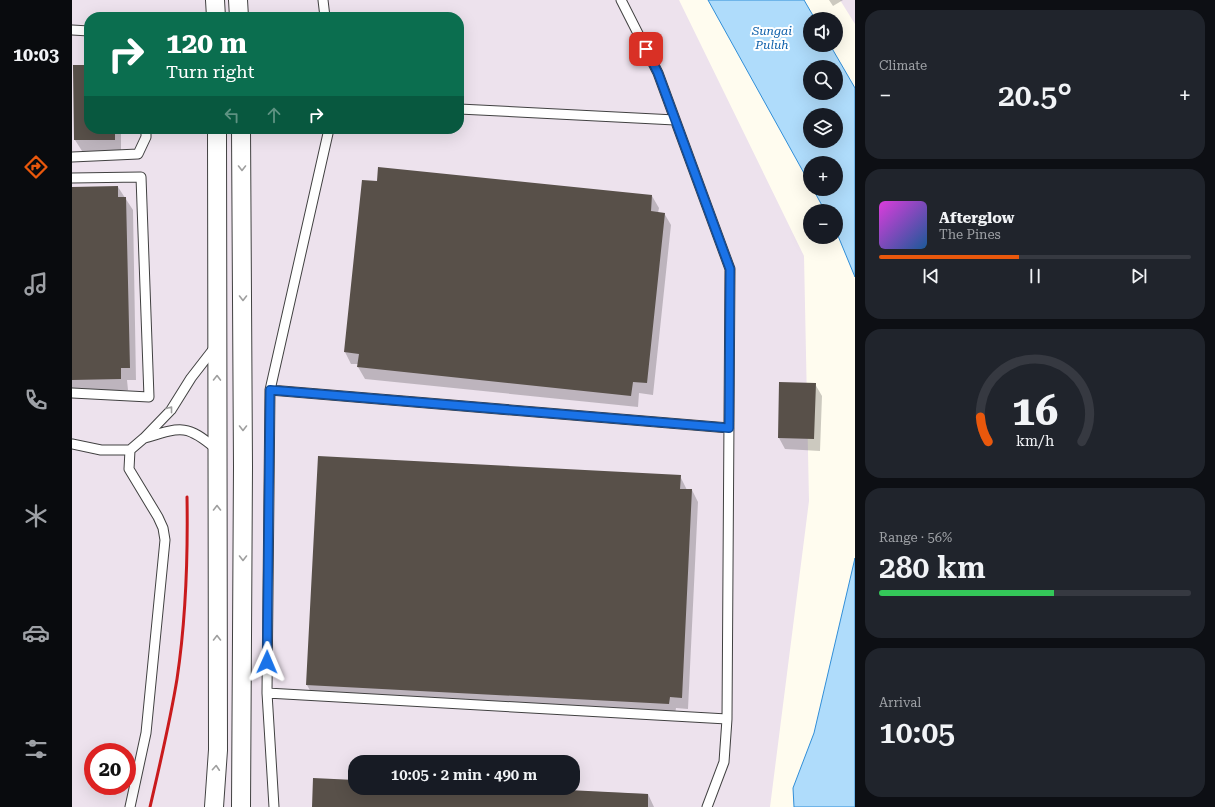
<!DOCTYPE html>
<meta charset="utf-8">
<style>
:root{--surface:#171b24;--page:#20242c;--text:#f1f3f6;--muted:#9ea1a6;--line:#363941;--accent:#ea580c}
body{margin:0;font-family:"Roboto Serif",serif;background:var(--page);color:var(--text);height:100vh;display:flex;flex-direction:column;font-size:15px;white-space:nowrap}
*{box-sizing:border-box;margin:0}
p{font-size:13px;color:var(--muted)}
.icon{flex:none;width:22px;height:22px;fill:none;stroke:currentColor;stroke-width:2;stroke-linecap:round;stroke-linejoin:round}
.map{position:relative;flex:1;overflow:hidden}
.drawer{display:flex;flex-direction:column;gap:10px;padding:10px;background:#0d0f14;width:360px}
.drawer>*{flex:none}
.hud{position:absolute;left:12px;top:12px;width:380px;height:122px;border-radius:16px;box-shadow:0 4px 16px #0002;background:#0b6e4f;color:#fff;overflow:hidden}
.fabs{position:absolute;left:731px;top:12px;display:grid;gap:8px}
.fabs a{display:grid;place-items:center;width:40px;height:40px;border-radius:50%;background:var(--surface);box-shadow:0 4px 16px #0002;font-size:20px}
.speed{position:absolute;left:12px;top:743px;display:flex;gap:8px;font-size:20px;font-weight:700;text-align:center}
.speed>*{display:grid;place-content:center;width:52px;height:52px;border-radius:50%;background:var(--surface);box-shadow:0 4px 16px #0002;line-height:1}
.speed .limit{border:6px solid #d22;background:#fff;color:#111}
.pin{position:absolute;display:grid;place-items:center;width:34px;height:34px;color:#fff;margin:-17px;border-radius:8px;box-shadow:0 2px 6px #0006}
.me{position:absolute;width:44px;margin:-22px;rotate:1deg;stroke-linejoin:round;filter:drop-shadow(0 0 3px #0008)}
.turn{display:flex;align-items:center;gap:14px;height:84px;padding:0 16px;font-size:18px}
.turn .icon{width:52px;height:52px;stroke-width:2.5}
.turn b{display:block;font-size:28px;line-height:34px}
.lanes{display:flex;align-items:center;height:38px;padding:0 16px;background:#0003;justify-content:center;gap:20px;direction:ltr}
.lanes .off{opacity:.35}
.big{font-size:30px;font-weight:600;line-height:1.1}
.drawer .widget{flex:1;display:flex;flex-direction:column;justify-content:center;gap:6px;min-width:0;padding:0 14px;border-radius:16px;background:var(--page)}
.drawer .dial{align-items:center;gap:0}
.dial svg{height:104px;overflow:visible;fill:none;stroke:var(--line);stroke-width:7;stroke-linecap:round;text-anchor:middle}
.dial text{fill:var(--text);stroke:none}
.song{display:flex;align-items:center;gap:12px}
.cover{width:48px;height:48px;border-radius:6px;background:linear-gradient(135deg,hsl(300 70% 55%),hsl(210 70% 35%))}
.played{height:4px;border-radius:2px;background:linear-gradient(90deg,var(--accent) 45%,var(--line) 45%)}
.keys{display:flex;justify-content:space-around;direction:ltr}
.heat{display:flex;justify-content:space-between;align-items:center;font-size:22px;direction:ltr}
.charge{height:6px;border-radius:3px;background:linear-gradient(90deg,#34c759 56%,var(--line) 0)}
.trip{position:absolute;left:276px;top:755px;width:232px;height:40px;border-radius:16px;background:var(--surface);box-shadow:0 4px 16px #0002;font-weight:600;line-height:40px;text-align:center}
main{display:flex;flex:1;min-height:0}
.menu{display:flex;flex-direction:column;width:72px;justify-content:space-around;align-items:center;background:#090b0e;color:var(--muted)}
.menu .icon{width:28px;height:28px}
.menu .selected{color:var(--accent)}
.menu b{font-size:18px;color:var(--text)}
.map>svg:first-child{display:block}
.industrial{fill:#ede2ed;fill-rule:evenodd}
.water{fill:#afdcfb;stroke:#318ed7;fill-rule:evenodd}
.shadow{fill:#0003}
.building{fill:#585049}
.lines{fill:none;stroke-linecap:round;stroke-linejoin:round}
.lane-casing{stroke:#414141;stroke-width:11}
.street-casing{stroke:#414141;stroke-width:20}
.lane{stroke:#fff;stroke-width:9}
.street{stroke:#fff;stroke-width:18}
.rail{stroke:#c91b1d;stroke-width:3}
.oneway{stroke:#9f9f9f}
.route-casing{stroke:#114b97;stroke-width:10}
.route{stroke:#1a73e8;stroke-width:7}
.labels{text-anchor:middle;stroke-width:4;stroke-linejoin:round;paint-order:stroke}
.water-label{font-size:12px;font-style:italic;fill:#0d5faa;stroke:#fff}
</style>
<main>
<nav class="menu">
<b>10:03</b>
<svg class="icon selected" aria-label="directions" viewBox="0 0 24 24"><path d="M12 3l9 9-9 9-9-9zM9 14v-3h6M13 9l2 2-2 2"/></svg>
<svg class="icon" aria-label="music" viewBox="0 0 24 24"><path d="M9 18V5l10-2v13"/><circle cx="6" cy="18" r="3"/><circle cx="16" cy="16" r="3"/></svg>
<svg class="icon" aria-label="phone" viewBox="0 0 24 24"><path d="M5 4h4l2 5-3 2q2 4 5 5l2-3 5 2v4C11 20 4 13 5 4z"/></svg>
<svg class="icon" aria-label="climate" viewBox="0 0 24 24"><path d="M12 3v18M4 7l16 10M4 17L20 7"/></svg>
<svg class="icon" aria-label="car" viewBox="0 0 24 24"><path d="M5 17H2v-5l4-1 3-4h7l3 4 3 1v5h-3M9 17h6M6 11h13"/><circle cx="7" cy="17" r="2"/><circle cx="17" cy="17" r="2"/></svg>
<svg class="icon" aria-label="filters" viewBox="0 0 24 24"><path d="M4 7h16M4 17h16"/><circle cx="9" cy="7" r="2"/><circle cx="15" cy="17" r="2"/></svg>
</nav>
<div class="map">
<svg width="783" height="807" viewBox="0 0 783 807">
<rect width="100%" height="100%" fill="#fffcef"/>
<!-- industrial -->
<path class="industrial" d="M0,0H607L732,256L737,501L698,807H0ZM17,17H387V129H17ZM21,752H55V786H21ZM283,762H501V788H283Z
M768,0H783V24Z"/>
<!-- water -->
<path class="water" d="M636,0H732L743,19H738V45H758L783,88V277L764,231V211H753L741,189H764V163H738V184ZM738,67H764V93H738ZM738,115H764V141H738Z
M783,558V807H722L721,788L742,733Z"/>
<!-- shadow -->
<path class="shadow" d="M757,0H771L761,6Z
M17,66V129H49V151H10L3,140Z
M46,187L61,210L64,380H55L56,390L0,391V188Z
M580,196L587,208L586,213H592L599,225L581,395L567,393L566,407L293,379L286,367V364H279L273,352Z
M743,384L750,396L748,451L713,449L707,438Z
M608,476L615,490H620L626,502L616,709L604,708L603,715L241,696L235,685Z
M283,781V788H434L576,794L582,807H241Z"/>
<!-- building -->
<path class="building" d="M1,65H17V129H43V140H2Z
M306,167L580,195L579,211L593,213L575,383L561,382L559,396L285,367L287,354L272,352L290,180L305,181Z
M46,186V197H54L58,368H49V379L0,380V187Z
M707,382L744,383L742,439L706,438Z
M246,456L609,475L608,489H620L610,698L598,697L597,704L234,685Z
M241,778L283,780V788H456L576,794V807H240Z"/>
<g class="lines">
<!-- lane casing -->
<g class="lane-casing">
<path id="lane" d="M251,0L253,17
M549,0L586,73L658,269L655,719L652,762L635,807
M0,30L17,31
M387,109L603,120
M0,157L66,154L74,137V129
M0,178L69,177L77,397L0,393
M198,390L657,428
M73,438C109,427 115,424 144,449
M0,444L29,450H58L72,438L99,410L119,378L143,347
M58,450L57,469L86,517L91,528L93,540L74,733L58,807
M195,693L655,719
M202,807L195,693L198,390L257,129"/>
</g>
<!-- street casing -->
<g class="street-casing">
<path id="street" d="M143,0L144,17
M166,0L167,17
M142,807L146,750L145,129
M169,807L171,466L169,129"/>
</g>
<!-- lane -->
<use href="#lane" class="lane"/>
<!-- street -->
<use href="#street" class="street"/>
<!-- rail -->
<path class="rail" d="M78,807C88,764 98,722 105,679C114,619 116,557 115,497"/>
</g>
<!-- one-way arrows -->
<defs><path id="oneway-chevron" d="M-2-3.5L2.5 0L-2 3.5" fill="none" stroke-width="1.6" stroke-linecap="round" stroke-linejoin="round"/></defs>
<g class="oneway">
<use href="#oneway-chevron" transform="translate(170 168) rotate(90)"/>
<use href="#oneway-chevron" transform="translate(171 298) rotate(90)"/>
<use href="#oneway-chevron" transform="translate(145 378) rotate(-89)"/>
<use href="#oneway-chevron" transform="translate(98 409) rotate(-52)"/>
<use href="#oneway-chevron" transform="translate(171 428) rotate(90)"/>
<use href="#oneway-chevron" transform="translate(145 508) rotate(-90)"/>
<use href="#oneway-chevron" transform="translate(171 558) rotate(90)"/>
<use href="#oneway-chevron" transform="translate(145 638) rotate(-90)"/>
<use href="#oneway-chevron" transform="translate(144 768) rotate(-86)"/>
</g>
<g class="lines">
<!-- route casing -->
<g class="route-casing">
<path id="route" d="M195,662L198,390L657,428L658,269L586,73L574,49"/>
</g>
<!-- route -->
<use href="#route" class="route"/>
</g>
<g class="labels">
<!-- water labels -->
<g class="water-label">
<text x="700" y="35">Sungai<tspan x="700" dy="14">Puluh</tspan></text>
</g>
</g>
</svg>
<div class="fabs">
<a><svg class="icon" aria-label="sound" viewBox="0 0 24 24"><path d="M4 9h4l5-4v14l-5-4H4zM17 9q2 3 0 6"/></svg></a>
<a><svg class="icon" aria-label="search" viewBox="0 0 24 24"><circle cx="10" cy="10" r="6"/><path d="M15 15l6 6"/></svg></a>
<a><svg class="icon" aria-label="layers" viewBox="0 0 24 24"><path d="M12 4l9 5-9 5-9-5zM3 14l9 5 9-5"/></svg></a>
<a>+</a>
<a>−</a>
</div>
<div class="speed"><div class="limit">20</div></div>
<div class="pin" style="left:574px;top:49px;background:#d93025"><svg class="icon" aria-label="arrive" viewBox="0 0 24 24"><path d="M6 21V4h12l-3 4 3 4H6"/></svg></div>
<svg class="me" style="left:195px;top:662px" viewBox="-20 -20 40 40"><path d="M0-17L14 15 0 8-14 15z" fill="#1a73e8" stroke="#fff" stroke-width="4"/></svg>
<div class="trip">10:05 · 2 min · 490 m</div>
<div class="hud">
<div class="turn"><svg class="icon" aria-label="right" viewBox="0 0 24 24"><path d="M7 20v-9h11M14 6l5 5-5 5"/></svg><div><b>120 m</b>Turn right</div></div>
<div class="lanes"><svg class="icon off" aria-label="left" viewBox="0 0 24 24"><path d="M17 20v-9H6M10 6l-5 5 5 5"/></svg><svg class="icon off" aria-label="ahead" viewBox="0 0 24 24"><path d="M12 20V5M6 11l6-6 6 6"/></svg><svg class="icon" aria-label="right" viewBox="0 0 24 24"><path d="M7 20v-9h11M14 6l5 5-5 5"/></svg></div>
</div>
</div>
<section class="drawer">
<div class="widget"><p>Climate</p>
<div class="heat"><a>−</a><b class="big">20.5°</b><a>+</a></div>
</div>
<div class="widget">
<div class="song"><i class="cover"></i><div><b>Afterglow</b><p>The Pines</p></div></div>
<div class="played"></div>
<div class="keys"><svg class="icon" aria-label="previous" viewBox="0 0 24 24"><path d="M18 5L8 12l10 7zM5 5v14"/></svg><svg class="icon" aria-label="pause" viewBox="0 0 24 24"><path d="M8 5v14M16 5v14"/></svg><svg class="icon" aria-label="next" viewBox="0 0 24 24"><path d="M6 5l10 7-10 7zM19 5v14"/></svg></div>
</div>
<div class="widget dial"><svg viewBox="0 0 100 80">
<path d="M14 69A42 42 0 1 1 86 69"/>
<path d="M14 69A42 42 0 0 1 8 50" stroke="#ea580c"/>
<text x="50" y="56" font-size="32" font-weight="700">16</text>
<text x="50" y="72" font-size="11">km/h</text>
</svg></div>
<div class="widget"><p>Range · 56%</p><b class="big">280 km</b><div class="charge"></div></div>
<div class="widget"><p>Arrival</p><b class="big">10:05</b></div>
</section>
</main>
